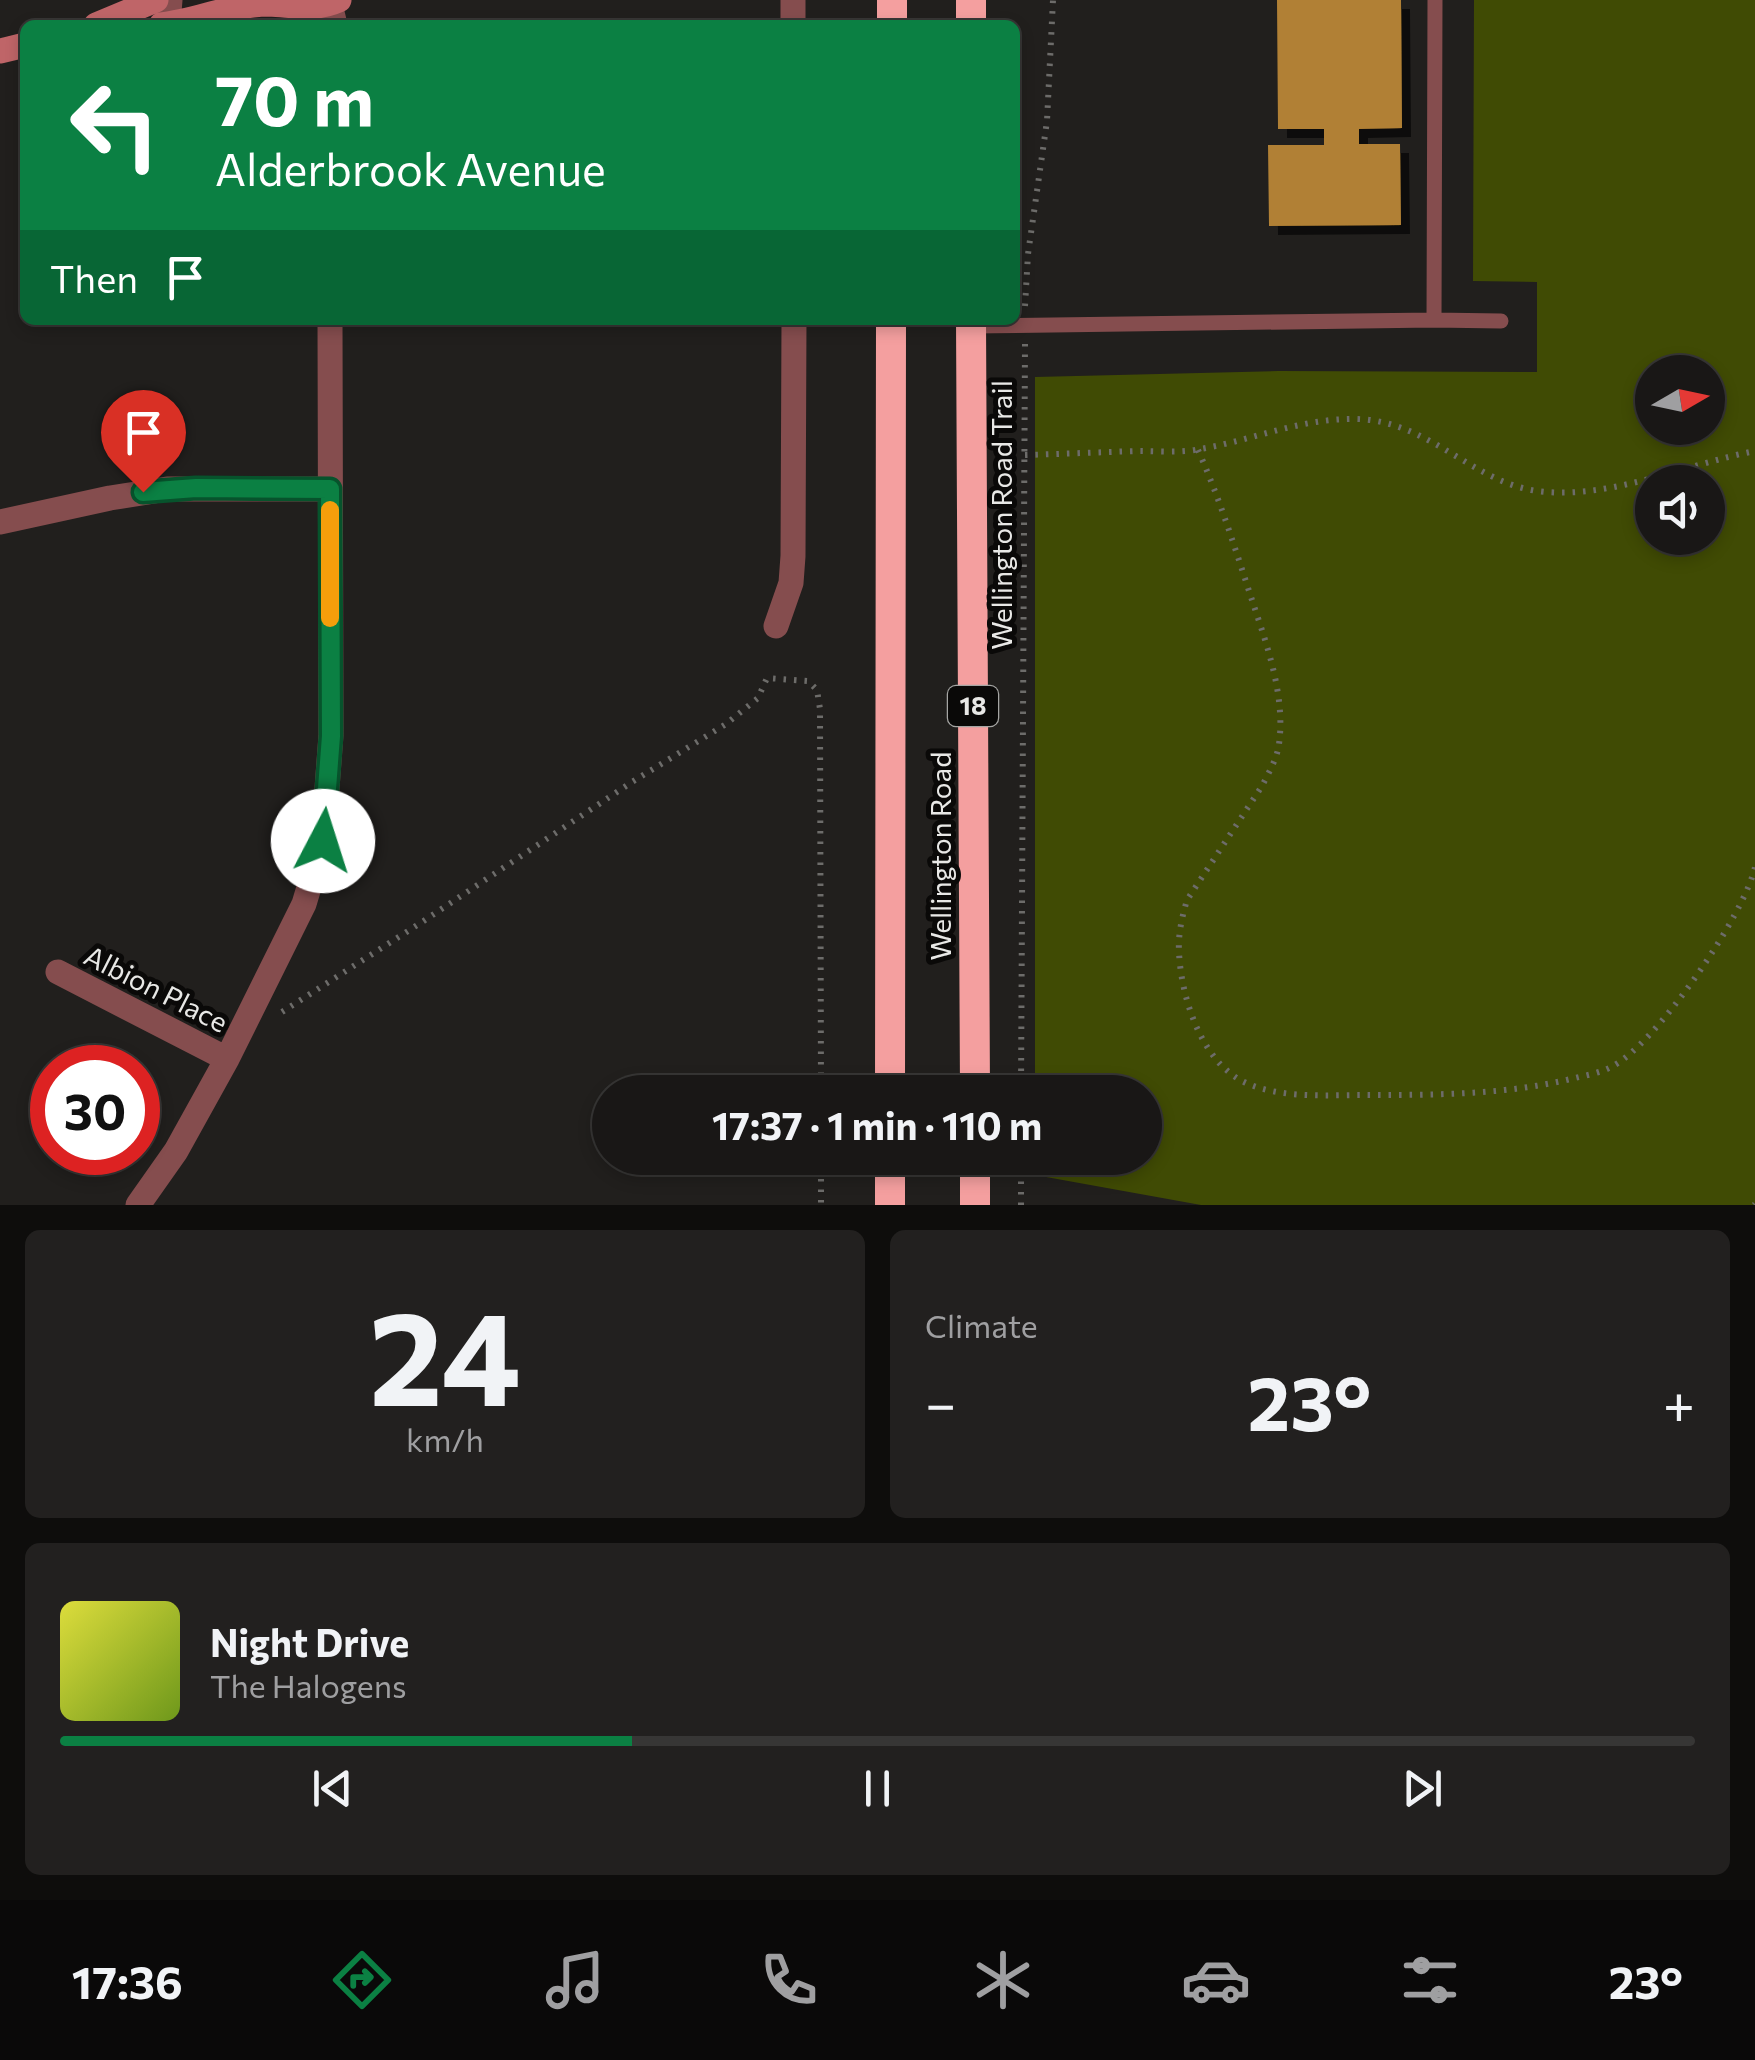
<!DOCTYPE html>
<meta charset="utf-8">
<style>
:root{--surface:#191716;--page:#22201f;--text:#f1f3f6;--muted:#9f9fa1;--line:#373635;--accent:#0b8043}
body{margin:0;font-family:Commissioner,sans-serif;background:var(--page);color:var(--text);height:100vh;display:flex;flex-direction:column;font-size:38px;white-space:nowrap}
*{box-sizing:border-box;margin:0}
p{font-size:32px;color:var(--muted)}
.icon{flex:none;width:55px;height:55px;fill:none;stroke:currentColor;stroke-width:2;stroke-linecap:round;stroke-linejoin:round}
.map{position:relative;height:1205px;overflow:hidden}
.sheet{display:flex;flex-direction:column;gap:25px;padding:25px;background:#0e0d0c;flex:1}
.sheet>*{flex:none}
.banner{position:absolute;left:20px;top:20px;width:1000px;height:305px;border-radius:15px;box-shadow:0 5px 15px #0003,0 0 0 2px var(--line);background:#0b8043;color:#fff;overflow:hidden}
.needle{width:65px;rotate:81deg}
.controls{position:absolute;left:1635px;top:355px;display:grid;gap:20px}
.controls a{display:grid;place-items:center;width:90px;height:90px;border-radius:50%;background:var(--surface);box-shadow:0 5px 15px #0003,0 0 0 2px var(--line);font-size:50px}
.speed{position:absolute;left:30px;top:1045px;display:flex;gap:20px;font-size:50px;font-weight:700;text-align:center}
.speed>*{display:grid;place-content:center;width:130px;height:130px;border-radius:50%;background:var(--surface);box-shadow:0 5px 15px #0003,0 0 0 2px var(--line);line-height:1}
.speed .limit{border:15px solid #d22;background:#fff;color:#111}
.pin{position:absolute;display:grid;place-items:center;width:85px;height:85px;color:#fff;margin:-102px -42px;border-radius:50% 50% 50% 0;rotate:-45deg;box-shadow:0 0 10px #0007}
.pin .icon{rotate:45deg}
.me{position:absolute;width:110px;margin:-55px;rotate:5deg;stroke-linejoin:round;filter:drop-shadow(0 0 8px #0008)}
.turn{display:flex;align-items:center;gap:35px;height:210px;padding:0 30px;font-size:45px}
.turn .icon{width:130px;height:130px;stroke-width:2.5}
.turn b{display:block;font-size:70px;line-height:85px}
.then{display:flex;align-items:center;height:95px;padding:0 30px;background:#0003;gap:20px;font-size:38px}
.big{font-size:75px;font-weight:700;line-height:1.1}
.sheet .widget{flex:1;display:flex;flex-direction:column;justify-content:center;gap:15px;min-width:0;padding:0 35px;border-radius:15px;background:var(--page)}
.sheet .dial{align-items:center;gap:0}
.dial b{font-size:130px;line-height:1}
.song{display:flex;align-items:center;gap:30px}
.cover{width:120px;height:120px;border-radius:15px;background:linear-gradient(135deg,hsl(60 70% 55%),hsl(80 70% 35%))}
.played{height:10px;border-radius:5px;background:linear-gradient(90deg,var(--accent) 35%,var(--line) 35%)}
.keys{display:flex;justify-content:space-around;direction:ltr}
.heat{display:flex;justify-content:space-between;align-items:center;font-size:55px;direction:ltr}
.sheet .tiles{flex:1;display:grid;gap:25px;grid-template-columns:1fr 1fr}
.widget:last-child{grid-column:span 2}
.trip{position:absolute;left:592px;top:1075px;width:570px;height:100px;border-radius:50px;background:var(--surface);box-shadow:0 5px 15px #0003,0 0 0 2px var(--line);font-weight:700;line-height:100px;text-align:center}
.menu{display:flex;height:160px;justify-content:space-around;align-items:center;background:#0a0909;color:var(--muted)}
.menu .icon{width:70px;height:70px}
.menu .on{color:var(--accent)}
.menu b{font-size:45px;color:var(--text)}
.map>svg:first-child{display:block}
.green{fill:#404b04;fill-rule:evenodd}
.building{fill:#b18034;filter:url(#shadow)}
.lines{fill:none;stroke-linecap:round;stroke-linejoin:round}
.path{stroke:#6d6c6a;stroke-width:6;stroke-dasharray:2.5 8;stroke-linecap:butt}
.lane{stroke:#854d4e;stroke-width:15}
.street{stroke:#854d4e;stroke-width:25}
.secondary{stroke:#bf6568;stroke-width:25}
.highway{stroke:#f49f9f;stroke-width:30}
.route-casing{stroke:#07532c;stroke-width:25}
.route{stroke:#0b8043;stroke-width:18}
.slow{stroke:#f59e0b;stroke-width:18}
.labels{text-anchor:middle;stroke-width:10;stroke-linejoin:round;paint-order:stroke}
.shield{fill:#0a0908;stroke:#a5a5a3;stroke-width:2.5}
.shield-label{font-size:25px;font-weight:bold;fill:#e8e8e6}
.street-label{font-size:28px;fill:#e8e8e6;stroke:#0a0908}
</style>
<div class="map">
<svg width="1755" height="1205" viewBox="0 0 1755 1205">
<defs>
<filter id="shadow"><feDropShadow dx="9" dy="9" stdDeviation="0" flood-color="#0009"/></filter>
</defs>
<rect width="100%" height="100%" fill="#211f1d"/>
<!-- green -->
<path class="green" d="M1474,0H1755V1205H1201L1035,1175V1158H1145V1092H1035V377L1278,371L1537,372V282L1473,281ZM1652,372H1708V428H1652ZM1652,482H1708V538H1652Z"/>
<!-- building -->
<path class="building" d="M1277,0H1401L1402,128L1359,129V144H1400L1401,225L1269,226L1268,145H1324V129H1278Z"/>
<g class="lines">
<!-- path -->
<path class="path" d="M1025,306L1028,254L1047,121L1053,0
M1198,450C1219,497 1234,545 1250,594C1265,640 1286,694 1279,744C1277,759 1269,772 1262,786L1187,900C1182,917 1178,934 1179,952C1181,997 1201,1061 1244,1082C1280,1099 1326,1095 1364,1095C1434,1095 1506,1095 1575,1078C1587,1075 1600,1073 1611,1067C1655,1046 1745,914 1755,867
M1025,455C1063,454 1102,452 1140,451C1159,451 1181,453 1200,449C1254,440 1300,418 1357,419C1427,421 1469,478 1531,490C1602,503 1686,464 1755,451
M282,1012L422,922L632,782L726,724L758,698L767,678L808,681L817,690L820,709L821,1092
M1021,1092L1025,344
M821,1158V1205
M1021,1205V1158
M1754,1205L1755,1204"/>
<!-- lane -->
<path class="lane" d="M1434,320L1501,321
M971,326L1434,320L1435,0"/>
<!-- street -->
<path class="street" d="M329,0L335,25
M793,0V25
M168,24L170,0
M0,522L110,498L167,489H330
M776,626L791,583L793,556L794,320
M58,972L227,1059
M138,1205L176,1151L227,1059L304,904L323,841L331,735L330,320"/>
<!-- secondary -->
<path class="secondary" d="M96,25L156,0
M161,25C197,21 233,4 269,4C294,5 315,11 339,0
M0,51L25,45"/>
<!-- highway -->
<path class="highway" d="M971,0V25
M892,25V0
M971,320L975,1092
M890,1092L891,320
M975,1158V1205
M890,1205V1158"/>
</g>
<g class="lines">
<!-- route casing -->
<g class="route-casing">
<path id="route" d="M143,492L196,488L330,489L331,736L323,841"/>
</g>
<!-- route -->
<use href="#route" class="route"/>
<!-- slow -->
<path class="slow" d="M330,510V618"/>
</g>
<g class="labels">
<!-- shield labels -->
<rect class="shield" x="948" y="686" width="50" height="40" rx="8"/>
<g class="shield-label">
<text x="973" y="715">18</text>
</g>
<!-- street labels -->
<g class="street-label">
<text transform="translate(1002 515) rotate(-90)" y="10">Wellington Road Trail</text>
<text transform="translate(941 856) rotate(-90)" y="10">Wellington Road</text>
<text transform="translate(156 989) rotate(27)" y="10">Albion Place</text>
</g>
</g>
</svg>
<div class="controls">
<a><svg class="needle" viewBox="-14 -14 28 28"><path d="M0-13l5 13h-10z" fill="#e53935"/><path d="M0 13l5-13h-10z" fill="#9f9fa1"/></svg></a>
<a><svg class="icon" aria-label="sound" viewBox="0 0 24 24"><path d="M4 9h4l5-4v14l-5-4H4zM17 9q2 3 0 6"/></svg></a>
</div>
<div class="speed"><div class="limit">30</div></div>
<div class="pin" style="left:143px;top:492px;background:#d93025"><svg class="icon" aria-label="arrive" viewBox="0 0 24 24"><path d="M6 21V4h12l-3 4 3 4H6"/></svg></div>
<svg class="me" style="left:323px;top:841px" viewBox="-20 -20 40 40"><circle r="19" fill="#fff"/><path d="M0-13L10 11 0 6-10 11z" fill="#0b8043"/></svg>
<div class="trip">17:37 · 1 min · 110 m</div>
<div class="banner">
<div class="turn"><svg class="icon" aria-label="left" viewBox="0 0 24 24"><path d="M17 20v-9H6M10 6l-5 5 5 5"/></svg><div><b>70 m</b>Alderbrook Avenue</div></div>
<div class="then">Then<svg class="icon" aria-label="arrive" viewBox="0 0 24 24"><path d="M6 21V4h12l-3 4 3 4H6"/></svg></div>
</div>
</div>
<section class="sheet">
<div class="tiles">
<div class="widget dial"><b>24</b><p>km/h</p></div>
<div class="widget"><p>Climate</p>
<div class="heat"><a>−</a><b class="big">23°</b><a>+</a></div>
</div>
<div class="widget">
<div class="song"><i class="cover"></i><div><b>Night Drive</b><p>The Halogens</p></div></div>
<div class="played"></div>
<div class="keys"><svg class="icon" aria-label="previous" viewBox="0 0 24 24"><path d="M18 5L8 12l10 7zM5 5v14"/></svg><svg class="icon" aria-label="pause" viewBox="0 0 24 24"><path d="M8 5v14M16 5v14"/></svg><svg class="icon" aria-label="next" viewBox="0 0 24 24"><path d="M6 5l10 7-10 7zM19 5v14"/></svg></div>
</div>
</div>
</section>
<nav class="menu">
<b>17:36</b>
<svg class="icon on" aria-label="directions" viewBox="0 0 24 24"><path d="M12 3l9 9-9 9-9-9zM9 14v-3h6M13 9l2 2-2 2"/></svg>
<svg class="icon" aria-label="music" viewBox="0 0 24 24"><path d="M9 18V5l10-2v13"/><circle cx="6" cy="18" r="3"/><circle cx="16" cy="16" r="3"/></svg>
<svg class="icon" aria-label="phone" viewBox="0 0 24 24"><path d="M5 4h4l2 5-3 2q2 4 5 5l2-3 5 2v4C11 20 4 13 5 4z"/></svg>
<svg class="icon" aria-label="climate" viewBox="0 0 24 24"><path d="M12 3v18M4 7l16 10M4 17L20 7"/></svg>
<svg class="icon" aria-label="car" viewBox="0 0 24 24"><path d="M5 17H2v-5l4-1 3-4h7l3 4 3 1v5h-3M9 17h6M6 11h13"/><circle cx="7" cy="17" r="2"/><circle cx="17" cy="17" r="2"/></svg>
<svg class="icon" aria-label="filters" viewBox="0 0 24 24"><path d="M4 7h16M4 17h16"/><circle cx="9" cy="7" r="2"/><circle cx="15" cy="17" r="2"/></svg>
<b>23°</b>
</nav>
